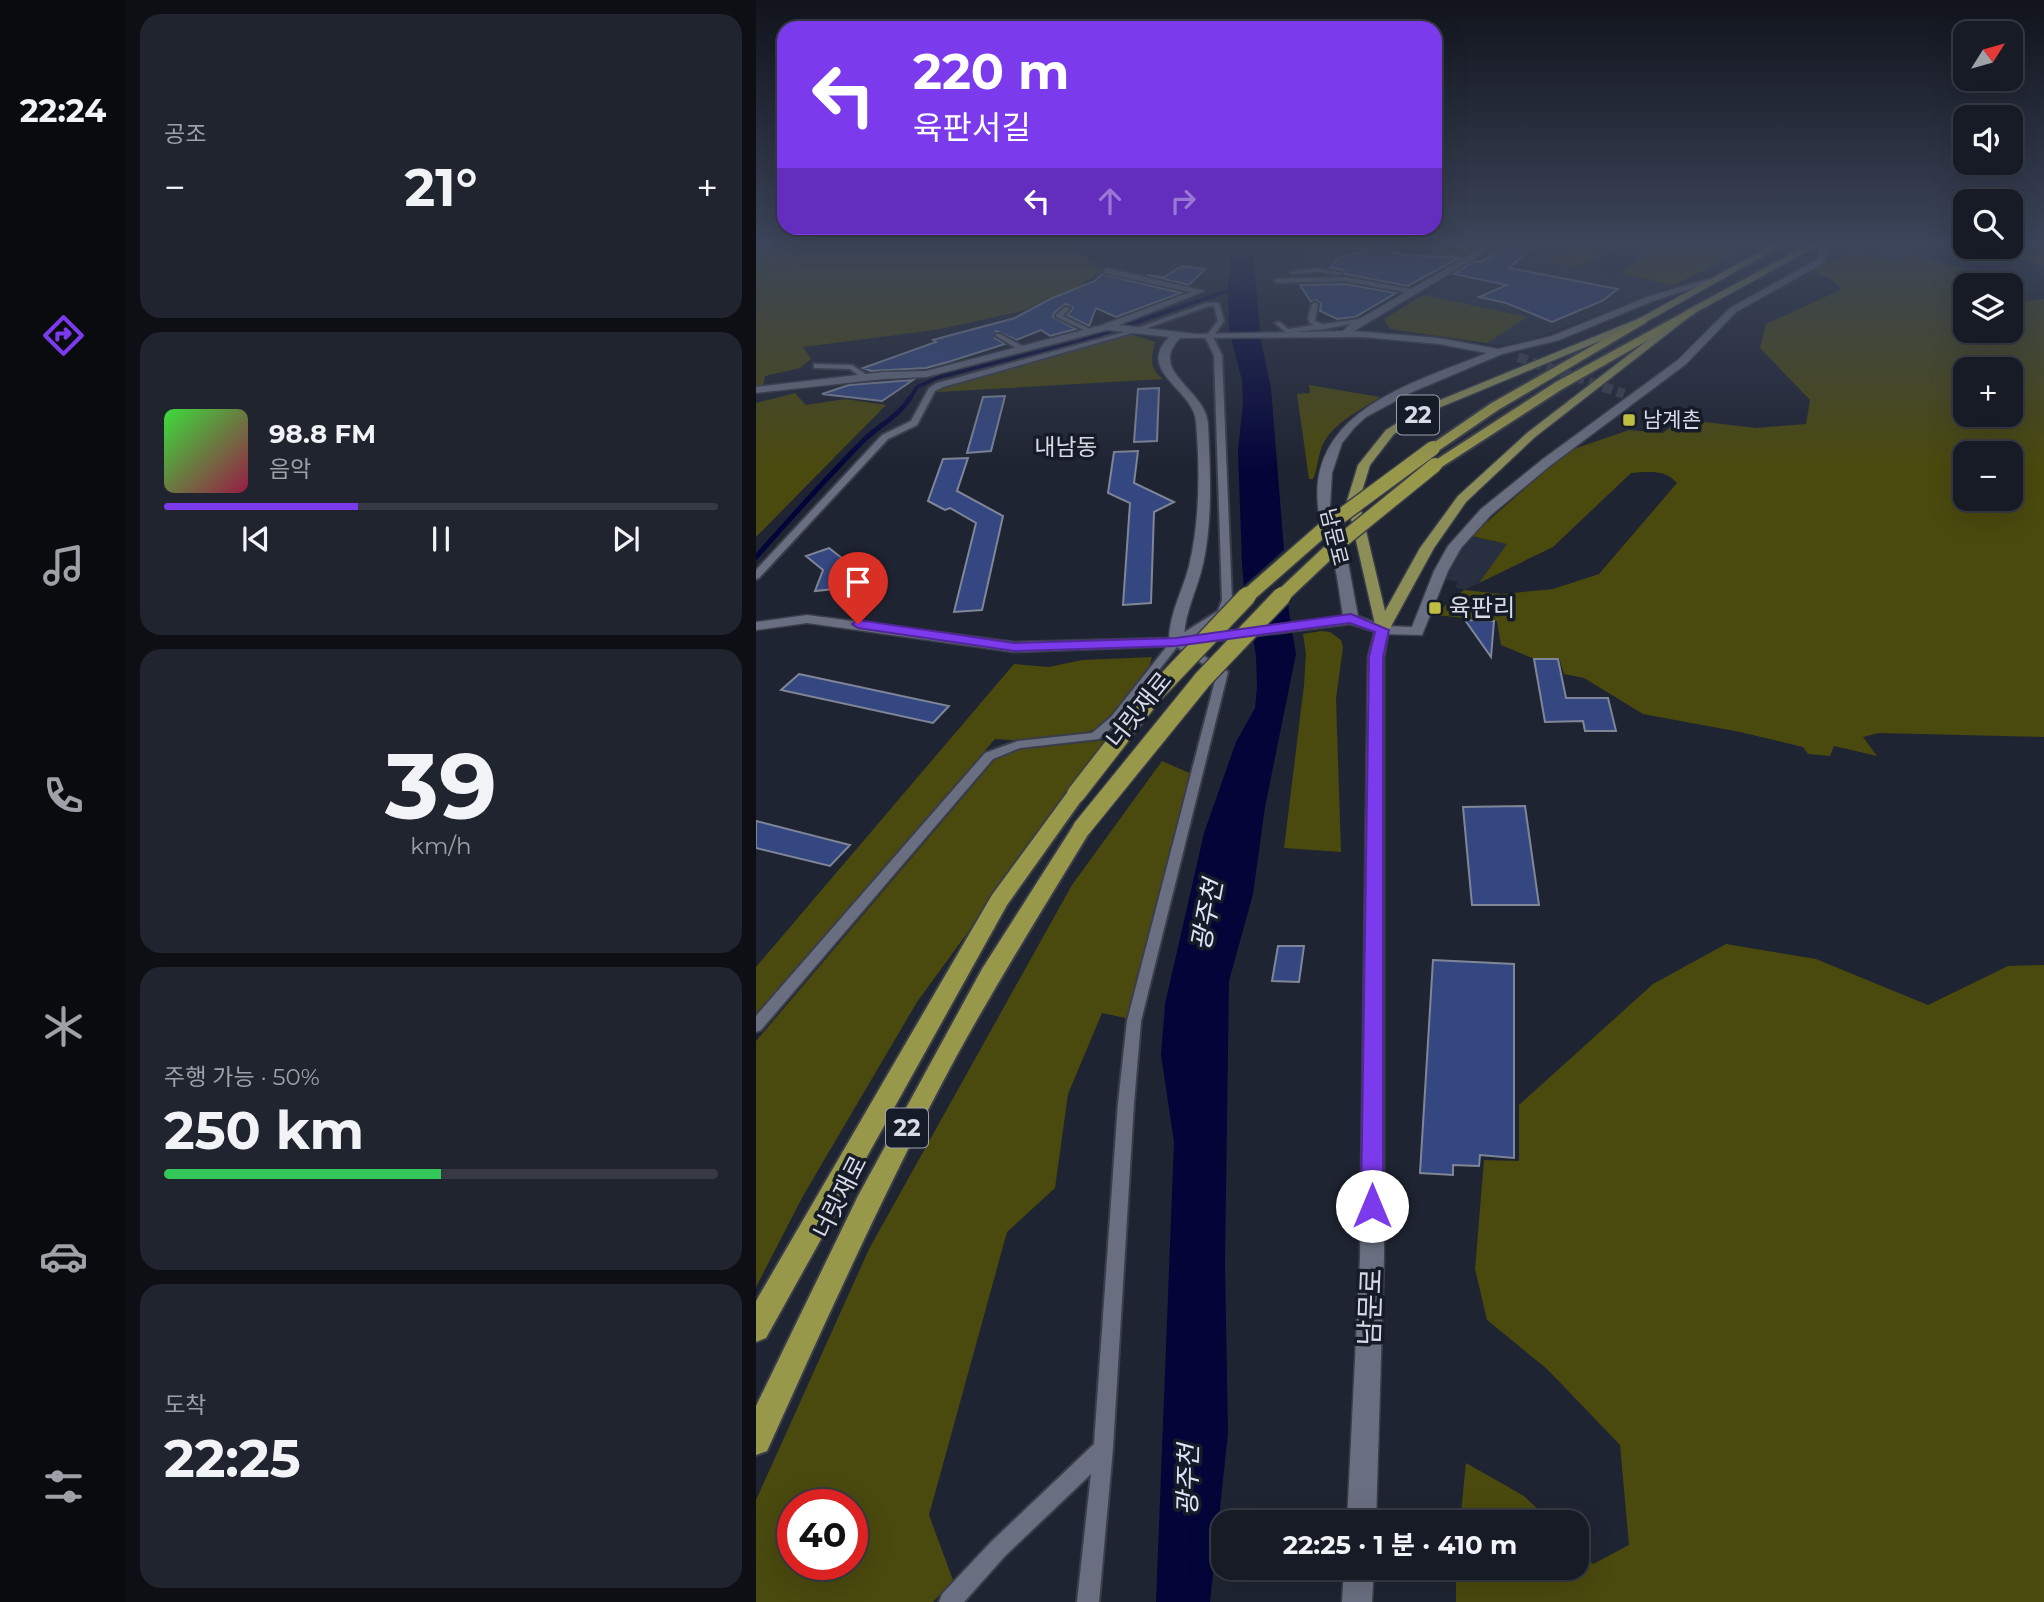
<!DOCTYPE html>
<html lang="ko">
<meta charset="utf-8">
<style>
:root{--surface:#171b26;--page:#20242e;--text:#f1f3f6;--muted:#9ea1a7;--line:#363943;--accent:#7c3aed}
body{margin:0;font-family:Montserrat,"Noto Sans KR",sans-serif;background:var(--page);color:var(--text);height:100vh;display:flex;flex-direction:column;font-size:26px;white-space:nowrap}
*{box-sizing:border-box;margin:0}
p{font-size:23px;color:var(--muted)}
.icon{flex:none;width:38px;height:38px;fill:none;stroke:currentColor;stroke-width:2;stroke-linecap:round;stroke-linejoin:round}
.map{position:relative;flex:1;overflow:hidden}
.side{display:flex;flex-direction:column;gap:14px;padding:14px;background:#0d0f15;width:630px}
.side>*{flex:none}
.guide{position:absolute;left:21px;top:21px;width:665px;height:214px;border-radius:21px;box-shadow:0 7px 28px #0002,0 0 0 2px var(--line);background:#7c3aed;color:#fff;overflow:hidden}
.needle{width:46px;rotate:53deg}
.fabs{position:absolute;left:1197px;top:21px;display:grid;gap:14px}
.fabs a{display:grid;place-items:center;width:70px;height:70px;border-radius:14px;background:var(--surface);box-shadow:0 7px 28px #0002,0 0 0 2px var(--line);font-size:35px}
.speed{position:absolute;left:21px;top:1489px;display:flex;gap:14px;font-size:35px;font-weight:700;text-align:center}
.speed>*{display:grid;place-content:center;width:91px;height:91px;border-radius:50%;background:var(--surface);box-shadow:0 7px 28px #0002,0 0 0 2px var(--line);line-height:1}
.speed .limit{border:10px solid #d22;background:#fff;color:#111}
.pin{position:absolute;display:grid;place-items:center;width:60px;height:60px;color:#fff;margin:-72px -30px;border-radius:50% 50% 50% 0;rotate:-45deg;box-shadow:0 0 7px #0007}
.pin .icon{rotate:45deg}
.me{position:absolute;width:77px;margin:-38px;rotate:0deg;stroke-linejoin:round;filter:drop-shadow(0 0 5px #0008)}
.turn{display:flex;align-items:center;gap:24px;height:147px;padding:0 21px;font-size:32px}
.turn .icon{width:91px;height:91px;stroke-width:2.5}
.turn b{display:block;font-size:49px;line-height:60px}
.lanes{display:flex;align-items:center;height:66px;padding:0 21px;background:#0003;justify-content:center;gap:35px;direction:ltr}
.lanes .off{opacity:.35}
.big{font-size:52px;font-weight:700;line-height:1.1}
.side .widget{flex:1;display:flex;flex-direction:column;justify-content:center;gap:10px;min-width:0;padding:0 24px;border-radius:21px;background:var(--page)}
.side .dial{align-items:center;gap:0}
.dial b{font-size:91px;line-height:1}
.song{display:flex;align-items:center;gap:21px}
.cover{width:84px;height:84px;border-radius:10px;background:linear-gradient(135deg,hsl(120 70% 55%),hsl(340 70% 35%))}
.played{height:7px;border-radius:4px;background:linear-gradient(90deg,var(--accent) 35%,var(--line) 35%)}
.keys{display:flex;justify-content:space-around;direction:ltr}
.heat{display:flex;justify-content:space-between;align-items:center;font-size:38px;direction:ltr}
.charge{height:10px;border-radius:5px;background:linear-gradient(90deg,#34c759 50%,var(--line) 0)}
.trip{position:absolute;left:455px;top:1510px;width:378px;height:70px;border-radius:21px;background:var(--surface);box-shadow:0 7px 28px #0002,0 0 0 2px var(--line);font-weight:700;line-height:70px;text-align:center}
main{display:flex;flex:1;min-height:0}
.menu{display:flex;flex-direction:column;width:126px;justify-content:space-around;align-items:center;background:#090b0f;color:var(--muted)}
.menu .icon{width:49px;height:49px}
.menu .active{color:var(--accent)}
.menu b{font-size:32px;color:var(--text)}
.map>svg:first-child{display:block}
.built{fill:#282f41}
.green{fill:#4a490e;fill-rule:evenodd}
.water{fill:#030539}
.pier{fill:#1f2432}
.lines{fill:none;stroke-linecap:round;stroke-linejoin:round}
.stream-far1{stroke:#030539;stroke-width:3.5}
.stream{stroke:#030539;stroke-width:5}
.building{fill:#354780;stroke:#7f8697;stroke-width:2}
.minor-tunnel{stroke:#3b3f4d;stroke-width:10;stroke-dasharray:10 5;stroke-linecap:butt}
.service-casing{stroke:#3b3e4a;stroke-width:4}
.minor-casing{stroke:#3b3e4a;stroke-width:3}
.tertiary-casing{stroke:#3b3e4a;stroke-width:3}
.primary-casing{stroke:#3b3e4a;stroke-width:3}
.trunk-casing{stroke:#3b3e4a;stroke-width:4}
.service{fill:#696f80;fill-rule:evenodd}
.minor{fill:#696f80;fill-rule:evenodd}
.tertiary{fill:#696f80;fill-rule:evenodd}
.primary{fill:#8c8e58;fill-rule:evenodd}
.trunk{fill:#98984b;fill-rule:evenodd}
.trunk-bridge-far1-casing{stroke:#3b3e4a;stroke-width:17;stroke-linecap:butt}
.trunk-bridge-casing{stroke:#3b3e4a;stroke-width:21;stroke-linecap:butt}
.trunk-bridge-far1{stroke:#98984b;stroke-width:14}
.trunk-bridge{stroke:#98984b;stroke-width:18}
.route{fill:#7c3aed;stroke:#51269a;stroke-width:2}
.poi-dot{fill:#c0be40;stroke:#161b28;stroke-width:2.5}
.labels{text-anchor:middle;stroke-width:7;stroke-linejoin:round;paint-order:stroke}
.far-poi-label{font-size:21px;fill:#d8dbe5;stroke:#161b28;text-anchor:start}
.far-street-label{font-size:21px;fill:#d8dbe5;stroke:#161b28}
.shield{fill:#161b28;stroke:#9ea1ac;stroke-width:2}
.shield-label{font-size:23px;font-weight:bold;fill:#d8dbe5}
.far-quarter-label{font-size:23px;fill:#d8dbe5;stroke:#161b28}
.poi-label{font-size:24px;fill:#d8dbe5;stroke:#161b28;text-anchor:start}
.street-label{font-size:24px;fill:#d8dbe5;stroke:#161b28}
.water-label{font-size:26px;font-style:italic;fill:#dde4f6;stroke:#161b28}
.near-street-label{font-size:28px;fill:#d8dbe5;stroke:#161b28}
</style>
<main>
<nav class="menu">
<b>22:24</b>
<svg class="icon active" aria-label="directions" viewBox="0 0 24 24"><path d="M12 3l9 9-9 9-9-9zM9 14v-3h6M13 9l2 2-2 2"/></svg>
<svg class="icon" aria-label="music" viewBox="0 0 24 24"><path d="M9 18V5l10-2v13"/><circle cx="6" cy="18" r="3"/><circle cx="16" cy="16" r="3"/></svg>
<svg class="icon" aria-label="phone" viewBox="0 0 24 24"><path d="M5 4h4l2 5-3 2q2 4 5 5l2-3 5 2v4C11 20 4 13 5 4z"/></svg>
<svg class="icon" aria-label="climate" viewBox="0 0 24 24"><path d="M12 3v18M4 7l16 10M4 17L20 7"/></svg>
<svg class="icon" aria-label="car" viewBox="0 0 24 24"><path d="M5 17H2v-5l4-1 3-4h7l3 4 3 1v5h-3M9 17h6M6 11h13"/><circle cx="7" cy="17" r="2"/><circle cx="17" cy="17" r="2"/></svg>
<svg class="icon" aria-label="filters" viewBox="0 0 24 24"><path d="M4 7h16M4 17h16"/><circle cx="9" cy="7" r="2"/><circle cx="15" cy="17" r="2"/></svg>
</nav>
<section class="side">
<div class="widget"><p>공조</p>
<div class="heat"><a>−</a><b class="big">21°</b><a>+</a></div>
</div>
<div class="widget">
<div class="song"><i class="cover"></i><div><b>98.8 FM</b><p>음악</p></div></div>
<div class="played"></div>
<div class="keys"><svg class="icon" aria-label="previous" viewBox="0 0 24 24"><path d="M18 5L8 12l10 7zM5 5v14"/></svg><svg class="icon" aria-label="pause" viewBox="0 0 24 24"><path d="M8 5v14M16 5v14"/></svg><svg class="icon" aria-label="next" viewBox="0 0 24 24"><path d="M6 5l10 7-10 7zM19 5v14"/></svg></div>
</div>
<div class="widget dial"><b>39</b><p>km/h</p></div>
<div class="widget"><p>주행 가능 · 50%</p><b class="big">250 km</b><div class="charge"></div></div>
<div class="widget"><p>도착</p><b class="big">22:25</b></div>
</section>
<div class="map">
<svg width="1288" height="1602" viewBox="0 0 1288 1602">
<rect width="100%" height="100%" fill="#1f2432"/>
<!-- built -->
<path class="built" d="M537,245H641L703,258L649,289L565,269L544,255L529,252Z
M748,245H782L758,255L859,274L866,273L917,286L772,341L743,345L634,329L628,319Z
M1107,245H1157L1169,249L1138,259L1095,252Z
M714,536L752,544L723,583L708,590L699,587L702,582L688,579L700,551Z"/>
<!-- green -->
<path class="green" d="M0,245H293L319,251L347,271L325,284L332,288L302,299L294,297L267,311L179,330L47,347L55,359L44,368L9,376L7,387H0Z
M641,245H724L703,258Z
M817,245H864L820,267L787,261L812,252Z
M892,245H966L983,252L917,286L866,273L883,258Z
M1288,245V266L1230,247Z
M1095,252L1138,259L1156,254L1208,269L1198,272L1209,289V331H1255V303L1288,299V737L1123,733L1107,737L1121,756L1078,746L1074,756L1052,754L1047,747L984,732L887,714L828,678L808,674L803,658H776L745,645L741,621L678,615L708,590L746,594L797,589L843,574L921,483C909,469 892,472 875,473L797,547L723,583L751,544L715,536L812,451L873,430L907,433L924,419L1000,428L1050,424L1054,400L1004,348L1010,324L1086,289L1075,279L1054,270ZM1209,369H1255V415H1209ZM1209,453H1255V499H1209Z
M667,295L771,317L731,343L634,329L628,319Z
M377,335L399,342C395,360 393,367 407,379L182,392C196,375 346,342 377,335Z
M553,385L624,397C605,410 580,421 568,442C562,453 562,468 557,479H553L541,394L554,393Z
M39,393L50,405L89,399L130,405L0,537V403Z
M565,631L574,632L585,640L587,647L580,699L585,852L528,848L548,685L550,654L547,634Z
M396,657L392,672L344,728L322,734L269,741L239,739L0,1015V967L258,664L293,667L326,660Z
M352,740L161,1002L47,1196L0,1287V1041L242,756L265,749Z
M406,761L438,775L380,980L374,1019L346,1013L312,1094L299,1188L251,1232L173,1515L197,1580L177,1602H0V1500L113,1249L316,885ZM37,1505H96V1564H37Z
M970,944L1060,959L1172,1005L1252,966L1288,965V1602H700V1568H821V1548L837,1564L873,1545L864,1445L791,1369L731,1320L719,1269L728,1160L763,1161V1105L897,984Z
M710,1463L768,1496L795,1522H704Z"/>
<!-- water -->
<path class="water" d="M479,245H508L498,258L499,275L505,341L515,388L533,612L540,654L509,807L497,894L473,981L469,1262L472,1433L454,1602H400L418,1142L405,1055L409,1004L448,833L480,742L499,708L501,687L500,656L488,589L486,563L482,450L487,403L486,380L473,331L472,287L475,254Z"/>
<!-- pier -->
<path class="pier" d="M531,547L535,602L494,644L484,589Z"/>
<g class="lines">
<!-- stream-far1 -->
<path class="stream-far1" d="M457,249H484
M153,400L161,387L183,377L322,342L480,288"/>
<!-- stream -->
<path class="stream" d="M0,557C35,518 69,479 107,441C122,426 143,416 154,398"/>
</g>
<!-- building -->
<path class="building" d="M753,245H779L753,268L862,289L846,301L796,322L750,303L723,297L751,285L698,274L719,261L725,262Z
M622,247L648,255L703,258L652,286L588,274L587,270L574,268L582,258Z
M426,266L449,269L433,285L391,275L408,277Z
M346,274L425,293L360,317L340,308L333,326L311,315L317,308L310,304L298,313L297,317L320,329L294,336L285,330L260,340L240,331L239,338L249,344L192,362L170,368L115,371L107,368L180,342L177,340L259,318L294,299L339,281Z
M589,284L640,293L599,317L581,319L564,311L565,304L560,300L555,302L544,285Z
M157,380L126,401L66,394L93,385Z
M403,388L401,441L378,442L382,389Z
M249,396L235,451L211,453L227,397Z
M382,451L378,483L418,502L398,512L395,603L367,605L374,503L352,493L358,452Z
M212,458L201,491L247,516L226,610L198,612L220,523L194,508L189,510L172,501L187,459Z
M73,548L96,566L88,588L59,591L67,570L50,556Z
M709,620L738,621L735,657Z
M778,659H802L810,698H852L860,731H829L827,721L789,722Z
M43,674L193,706L177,723L25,690Z
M769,806L783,905H716L707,807Z
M0,821L94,845L74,866L0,848Z
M522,946H548L543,982L516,981Z
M677,960L758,964V1158L724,1155L723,1166L697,1165V1175L664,1173Z"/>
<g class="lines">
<!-- minor-tunnel -->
<path class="minor-tunnel" d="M762,357L868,394"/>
<!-- service casing -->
<g class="service-casing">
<path id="service" d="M562,268L586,273L583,275L562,272L536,274L533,272Z
M589,277L659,290L662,292L659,294L589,281L521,283L518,281L521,279Z
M559,302L562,304L559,321L567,324L611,318L614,320L569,329L530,333L519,323L524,322L532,329L558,325L554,323L552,318L556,304Z
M450,303H463L468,321L457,337L466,355L476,600L471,615L427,642L472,672L385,1021L378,1103L357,1448L343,1602H321L335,1474L249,1556L208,1602H183L186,1594L235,1542L338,1444L362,1103L371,1021L461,673L421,647L363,721L343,739L264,748L237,759L5,1030L0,1032V1016L229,753L262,741L336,733L355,717L416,640L462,611L466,600L458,355L449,337L462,321L458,306H453L380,332L187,387L179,391L161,425L132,439L3,578L0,579V570L126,435L155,421L173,388L181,383L376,330Z
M309,307L314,308L307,316L336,330V332H332L300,317V315Z
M240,334H244L272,349L265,351L240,336Z
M58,364L96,365L114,377L107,379L94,369L61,368H58Z"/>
</g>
<!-- minor casing -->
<g class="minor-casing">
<path id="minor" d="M731,245H741L598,331L683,338L742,349L796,336L891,297L951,279L956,282L897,301L803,340L746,354L656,392L610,417L598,428L586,443L576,473L574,506L592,562L602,616L628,626L656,627L678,571L692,546L725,509L787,459L922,360L974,308L1062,259L1064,245H1072L1069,262L980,312L930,364L795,465L735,515L705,548L692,571L666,635L626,634L594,624L420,646L258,652L51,623L0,630V622L51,615L258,642L413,638C414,612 427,590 433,566C444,521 444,468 440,422C438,389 379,372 413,337L351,330L170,377L127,379L0,393V387L127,372L170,371L346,325L434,292L348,273L347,271L351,268L449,291L363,325L440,334L587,331L593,325ZM607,337L683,344L731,353C661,382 552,409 562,506C563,525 574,544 578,562C582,580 584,598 587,616L428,637C429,611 442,588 447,564C457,519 454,470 452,424C450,389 391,372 424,338Z"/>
</g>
<!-- tertiary casing -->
<g class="tertiary-casing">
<path id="tertiary" d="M626,626L633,630L628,657V1258L620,1522H591L604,1258L612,657L619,630Z
M588,1568H618L616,1602H586Z"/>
</g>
<!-- primary casing -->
<g class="primary-casing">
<path id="primary" d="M1016,245H1027L890,322L675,411L638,434L614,465L603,501L629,611L664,548L702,496L771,433L931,310L1052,245H1063L937,314L779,437L710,502L678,548L633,630L631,633H621L591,501L602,465L630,430L667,407L884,318Z"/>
</g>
<!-- trunk casing -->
<g class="trunk-casing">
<path id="trunk" d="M934,309L938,310V314L808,388L684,468H674L672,465L800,382Z
M887,317L891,318V322L742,410L682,451L677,452L670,448L734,404Z
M320,788L327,790L330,794L251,905L10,1338L0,1342V1301L236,895L313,790Z
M326,821L333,823L336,828C290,904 243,979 200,1057C131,1185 71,1318 11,1451L0,1455V1406L102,1196L226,969L319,823Z"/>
</g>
<!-- service -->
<use href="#service" class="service"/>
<!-- minor -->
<use href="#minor" class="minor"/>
<!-- tertiary -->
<use href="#tertiary" class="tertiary"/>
<!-- primary -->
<use href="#primary" class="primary"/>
<!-- trunk -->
<use href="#trunk" class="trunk"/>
<!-- trunk-bridge-far1 casing -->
<g class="trunk-bridge-far1-casing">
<path id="trunk-bridge-far1" d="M489,598L570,527L677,448
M524,598L578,547L679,465"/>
</g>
<!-- trunk-bridge casing -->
<g class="trunk-bridge-casing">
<path id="trunk-bridge" d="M320,794L397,695L491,596
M326,828L447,679L526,596"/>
</g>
<!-- trunk-bridge-far1 -->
<use href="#trunk-bridge-far1" class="trunk-bridge-far1"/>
<!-- trunk-bridge -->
<use href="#trunk-bridge" class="trunk-bridge"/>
</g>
<!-- sky -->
<linearGradient id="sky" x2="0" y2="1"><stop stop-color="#11141c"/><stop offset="0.52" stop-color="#3c455a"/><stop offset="1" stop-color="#3c455a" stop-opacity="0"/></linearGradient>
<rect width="1288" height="469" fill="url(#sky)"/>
<!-- route -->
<path class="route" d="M595,614L633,630L627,657V1206L624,1213L616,1216L609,1213L605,1206L613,657L619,632L594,623L420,646L258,651L102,628L96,624L102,620L258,643L420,638Z"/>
<!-- markers -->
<g class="poi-dot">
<rect x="866" y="413" width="14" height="14" rx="3.5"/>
<rect x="672" y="601" width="14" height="14" rx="3.5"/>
</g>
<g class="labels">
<!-- far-poi labels -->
<g class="far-poi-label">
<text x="887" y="427">남계촌</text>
</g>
<!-- far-street labels -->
<g class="far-street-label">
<text transform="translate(578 537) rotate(76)" y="7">남문로</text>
</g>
<!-- shield labels -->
<g class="shield">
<rect x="641" y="395.5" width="42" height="39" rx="5"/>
<rect x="130" y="1108.5" width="42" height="39" rx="5"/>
</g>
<g class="shield-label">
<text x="662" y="423">22</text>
<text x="151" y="1136">22</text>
</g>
<!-- far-quarter labels -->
<g class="far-quarter-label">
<text x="310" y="455">내남동</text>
</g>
<!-- poi labels -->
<g class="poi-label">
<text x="693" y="616">육판리</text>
</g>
<!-- street labels -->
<g class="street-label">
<text transform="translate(383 710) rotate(-51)" y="8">너릿재로</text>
<text transform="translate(84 1197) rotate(-63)" y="8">너릿재로</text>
</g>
<!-- water labels -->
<g class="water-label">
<text transform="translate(451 915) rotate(-79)" y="9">광주천</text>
<text transform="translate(432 1480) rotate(-89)" y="9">광주천</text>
</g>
<!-- near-street labels -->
<g class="near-street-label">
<text transform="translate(614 1307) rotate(-88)" y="10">남문로</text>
</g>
</g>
</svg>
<div class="fabs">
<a><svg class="needle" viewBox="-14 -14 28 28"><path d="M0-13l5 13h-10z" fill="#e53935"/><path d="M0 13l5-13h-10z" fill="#9ea1a7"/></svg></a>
<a><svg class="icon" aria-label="sound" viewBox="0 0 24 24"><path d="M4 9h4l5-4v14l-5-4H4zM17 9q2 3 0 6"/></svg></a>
<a><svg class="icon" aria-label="search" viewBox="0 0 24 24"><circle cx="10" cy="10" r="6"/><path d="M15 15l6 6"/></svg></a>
<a><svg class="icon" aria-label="layers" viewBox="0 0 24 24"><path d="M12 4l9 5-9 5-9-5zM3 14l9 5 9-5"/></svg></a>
<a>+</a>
<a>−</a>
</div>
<div class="speed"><div class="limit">40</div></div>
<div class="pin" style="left:102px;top:624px;background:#d93025"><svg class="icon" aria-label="arrive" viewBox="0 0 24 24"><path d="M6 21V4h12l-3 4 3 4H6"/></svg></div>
<svg class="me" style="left:616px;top:1206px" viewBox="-20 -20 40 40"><circle r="19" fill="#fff"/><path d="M0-13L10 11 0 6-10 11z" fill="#7c3aed"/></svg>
<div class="trip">22:25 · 1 분 · 410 m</div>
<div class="guide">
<div class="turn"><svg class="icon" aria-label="left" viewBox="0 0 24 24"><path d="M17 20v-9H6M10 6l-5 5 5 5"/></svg><div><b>220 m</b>육판서길</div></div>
<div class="lanes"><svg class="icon" aria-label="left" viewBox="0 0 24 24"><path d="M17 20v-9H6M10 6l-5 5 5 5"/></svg><svg class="icon off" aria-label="ahead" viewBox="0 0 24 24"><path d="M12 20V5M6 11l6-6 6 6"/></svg><svg class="icon off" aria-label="right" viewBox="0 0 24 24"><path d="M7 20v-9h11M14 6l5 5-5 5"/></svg></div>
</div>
</div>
</main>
